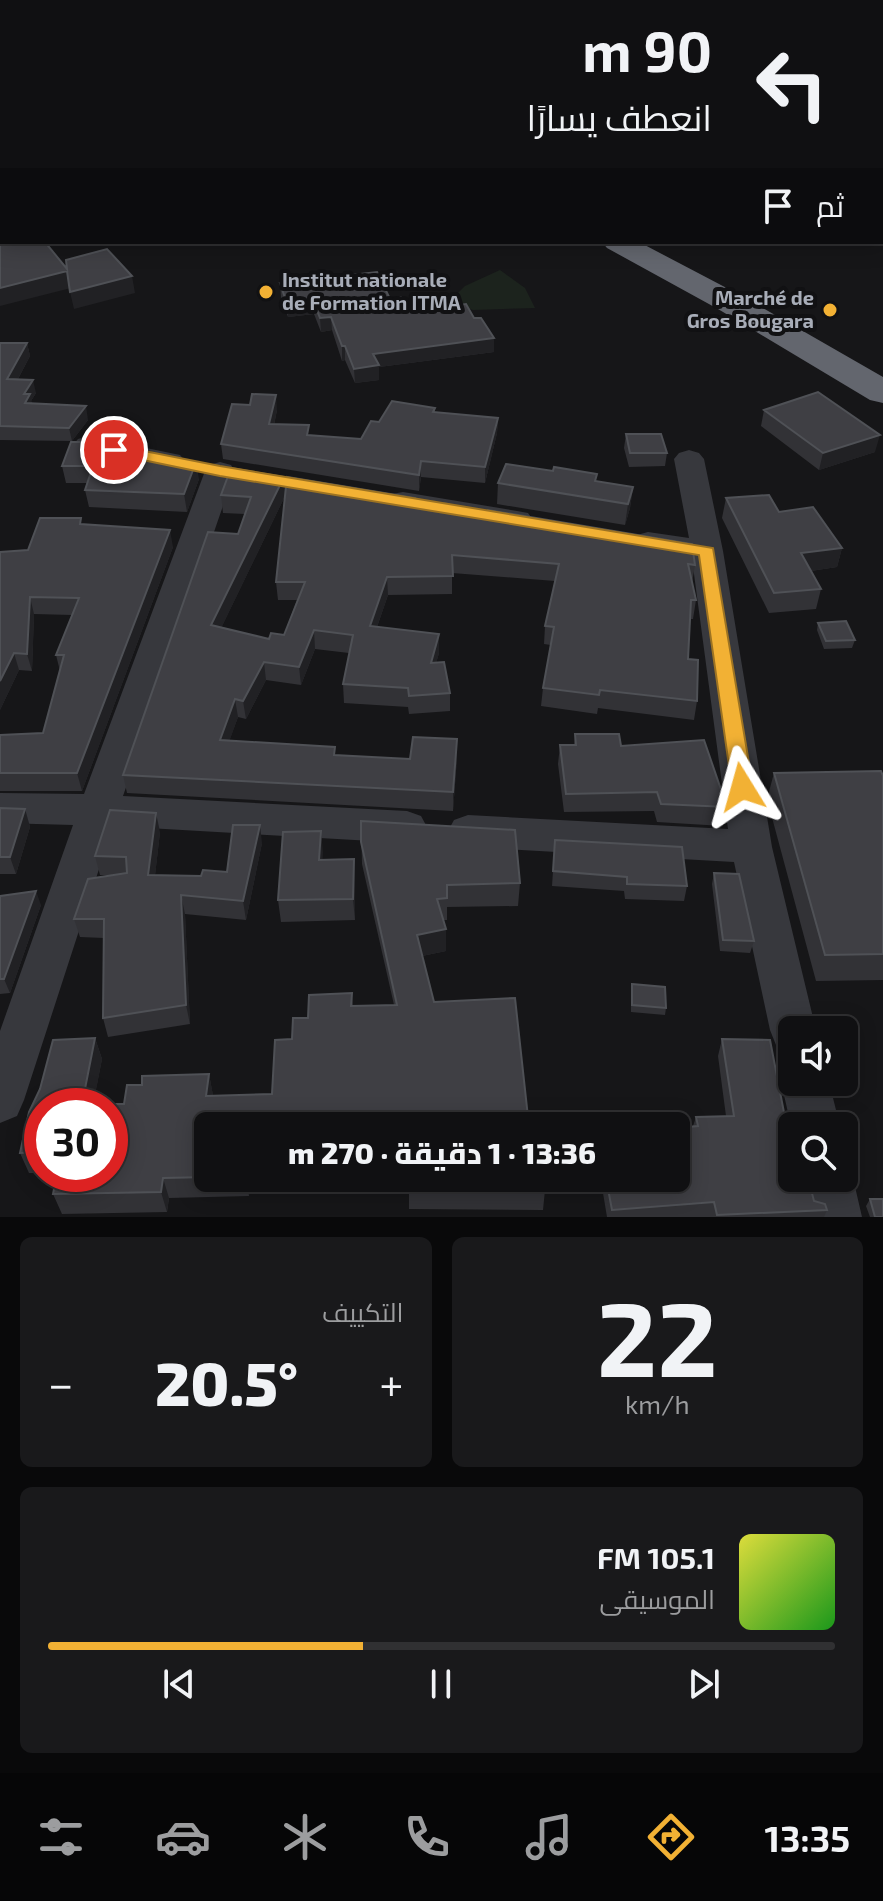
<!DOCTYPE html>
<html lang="ar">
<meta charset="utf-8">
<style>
:root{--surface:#101012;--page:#19191b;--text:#f1f3f6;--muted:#9c9d9f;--line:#303032;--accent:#f2b134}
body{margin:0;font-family:"Exo 2",Cairo,sans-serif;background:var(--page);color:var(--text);direction:rtl;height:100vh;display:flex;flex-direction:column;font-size:30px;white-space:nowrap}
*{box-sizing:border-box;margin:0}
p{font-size:26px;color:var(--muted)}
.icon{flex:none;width:44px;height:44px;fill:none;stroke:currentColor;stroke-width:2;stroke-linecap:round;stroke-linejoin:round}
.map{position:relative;height:1217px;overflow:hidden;direction:ltr}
.sheet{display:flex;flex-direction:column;gap:20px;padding:20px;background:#09090a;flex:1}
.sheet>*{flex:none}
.top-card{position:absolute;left:0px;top:0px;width:884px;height:244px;box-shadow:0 4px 20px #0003,0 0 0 2px var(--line);direction:rtl;background:#101012;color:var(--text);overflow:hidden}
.controls{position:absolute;left:778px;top:1016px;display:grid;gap:16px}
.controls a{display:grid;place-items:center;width:80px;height:80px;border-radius:12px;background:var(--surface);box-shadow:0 4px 20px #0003,0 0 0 2px var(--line);font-size:40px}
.speed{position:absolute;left:24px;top:1088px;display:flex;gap:16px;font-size:40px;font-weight:700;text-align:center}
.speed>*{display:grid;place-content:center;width:104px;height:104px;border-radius:50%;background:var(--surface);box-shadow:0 4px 20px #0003,0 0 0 2px var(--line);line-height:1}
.speed .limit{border:12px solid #d22;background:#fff;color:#111}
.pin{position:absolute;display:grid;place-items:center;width:68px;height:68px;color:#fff;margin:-34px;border:4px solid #fff;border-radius:50%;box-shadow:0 2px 8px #0007}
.me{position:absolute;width:88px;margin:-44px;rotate:352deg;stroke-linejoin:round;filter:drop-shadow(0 0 6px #0008)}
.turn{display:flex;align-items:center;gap:28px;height:168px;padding:0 40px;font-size:36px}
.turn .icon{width:104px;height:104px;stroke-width:2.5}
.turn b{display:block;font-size:56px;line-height:68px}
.then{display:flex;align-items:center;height:76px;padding:0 40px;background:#0003;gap:16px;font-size:30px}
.big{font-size:60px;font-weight:800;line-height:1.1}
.sheet .card{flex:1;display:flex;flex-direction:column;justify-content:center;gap:12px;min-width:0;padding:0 28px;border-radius:12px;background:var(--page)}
.sheet .dial{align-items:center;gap:0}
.dial b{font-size:104px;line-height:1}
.song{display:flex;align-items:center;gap:24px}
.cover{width:96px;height:96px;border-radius:12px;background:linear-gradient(135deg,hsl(60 70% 55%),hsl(120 70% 35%))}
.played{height:8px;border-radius:4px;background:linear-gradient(90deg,var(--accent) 40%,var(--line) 40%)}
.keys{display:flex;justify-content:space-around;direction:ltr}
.heat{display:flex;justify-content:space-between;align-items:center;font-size:44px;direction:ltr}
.sheet .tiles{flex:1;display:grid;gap:20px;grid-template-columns:1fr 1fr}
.card:last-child{grid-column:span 2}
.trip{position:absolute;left:194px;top:1112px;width:496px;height:80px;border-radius:12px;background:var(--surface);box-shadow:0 4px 20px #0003,0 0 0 2px var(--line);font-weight:800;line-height:80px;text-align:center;direction:rtl}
.tab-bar{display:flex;height:128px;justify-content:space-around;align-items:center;background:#060607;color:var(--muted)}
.tab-bar .icon{width:56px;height:56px}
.tab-bar .current{color:var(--accent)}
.tab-bar b{font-size:36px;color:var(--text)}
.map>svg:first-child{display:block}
.green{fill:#1c231d}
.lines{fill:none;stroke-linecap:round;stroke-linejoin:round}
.minor{fill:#37383d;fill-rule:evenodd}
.major{fill:#53555c;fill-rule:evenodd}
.highway{fill:#63666e;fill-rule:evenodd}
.wall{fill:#323236;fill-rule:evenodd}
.shaded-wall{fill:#212124}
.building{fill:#3f3f44;stroke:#4f5156;stroke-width:2}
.route{fill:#f2b134;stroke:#9d7322;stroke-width:2}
.poi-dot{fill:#f2b134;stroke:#111113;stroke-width:3}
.labels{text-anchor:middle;stroke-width:8;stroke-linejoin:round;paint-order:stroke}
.far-poi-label{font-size:20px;font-weight:bold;fill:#a8adb8;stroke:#111113;text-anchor:start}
</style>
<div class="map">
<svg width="883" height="1217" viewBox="0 0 883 1217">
<rect width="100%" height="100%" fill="#161618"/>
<!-- green -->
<path class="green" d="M500,270L525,288L535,308L473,310L450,301L465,286Z"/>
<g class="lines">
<!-- minor -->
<path class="minor" d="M882,106H883V118H882Z
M88,436L180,455L185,461L180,467L170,470L78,451L73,445L78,439Z
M689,450L699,453L704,459L723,551L772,847L816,1030H792V1051L776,1045L770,1030L734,862L468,847L454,842L448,831L454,820L468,815L728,829L692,559L637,549L632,542L637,535L648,532L689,538L674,459L679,453Z
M220,462L231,465L235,471L123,796L407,811L421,816L427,827L421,838L407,843L113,826L24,1100L17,1116L0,1123V1031L73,825L0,823V793L84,794L205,471L209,465Z
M403,492L517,511L528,513L533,520L528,527L517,529L392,508L388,501L392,494Z
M792,1064V1082H829L840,1126H792V1130L781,1082L788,1066Z
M844,1160L853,1178L862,1217H810L801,1178H844Z"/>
<!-- major -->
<path class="major" d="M705,0H732L704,2Z
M0,159H2V175H0Z"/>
<!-- highway -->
<path class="highway" d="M15,0H42L43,2H16Z
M602,242H639L740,295L883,377V403L870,400L718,309L607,248Z"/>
</g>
<!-- wall -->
<path class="wall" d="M462,0H681L672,2H468Z
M280,283L390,299L409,312L494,352L379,367V380L355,383L345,360L342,361L332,330L321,332L314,314L288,317L281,297Z
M0,343H27L30,356L18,379L36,393L31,401L32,403L88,420L72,441L0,440Z
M250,405L277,410L274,425L310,436L361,439L379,422L435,408V412L498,418L497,433L485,483L421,477L419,491L223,459L221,444Z
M764,410L875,452L819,470L761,426Z
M626,434L667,453L665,466L629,467L624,448Z
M109,444L111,452L147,454L199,479L187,512L89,507L85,490L87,483H66L62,466Z
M596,481L633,487L630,508L625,525L497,504L498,483Z
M285,491L415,501L449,511L695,565L692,583L696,600L693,619H690L688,659L697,701L694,720L598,708L597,714L541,706L543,688L551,645L544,644L545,626L555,581L452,573V594L388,595L377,627L439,634V653L436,663L450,693V711L409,714L408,707L344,703L343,684L349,653L315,649L301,685L266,680L246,719L238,717L229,741L336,755L410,759L457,758L453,811L127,793L123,775L238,534L245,514L223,513L221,495ZM285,496L276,582L278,600H297L284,635L269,639L221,628Z
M726,498L779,512L842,548L837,567L811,571L821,589L816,609L769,613L722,518Z
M82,524L173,547L82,791H0V735L43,733L60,671L56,655L72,615L34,614L32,671L19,670L0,710V552L28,550Z
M818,623L855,640L852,648L824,649L817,630Z
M575,734L621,746L727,807L723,826L657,822L654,811L564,812L558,764L560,745H574Z
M774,773L883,776V980L816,981L767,799Z
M0,808L25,809L30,827L16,874H0Z
M361,821L515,830L520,883L518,906L447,907V920H443L446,929V951L422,956L434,1002L515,998L528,1117H541L542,1126H208V1178H250L249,1196L169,1198L167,1212L62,1214L53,1194L57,1174H110V1106H42V1173H29L20,1153L29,1112L40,1089L53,1040L95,1038L102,1059L93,1104H124L127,1085H142V1076L209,1074L213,1096L272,1094L275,1040L292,1039L293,1018H308L309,995L352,993L353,1006L394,1005L362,864Z
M321,831L322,860L355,881V920L281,922L278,900Z
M160,832L155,875L201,876L227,872L262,843L246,920L185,914L190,1024L108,1037L103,1018L104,938L80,937L74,919L112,875H100L95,856Z
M555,840L687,886L684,901L625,899L624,891L552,886Z
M714,873L754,941L750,953L720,951L712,884Z
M0,896L41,905L10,993L0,994Z
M632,984L666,1008L665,1015L631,1012V991Z
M722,1039L787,1128L814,1201L827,1210L824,1217H607L603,1193L606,1178H676L696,1117L726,1116L718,1056Z
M409,1188L545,1190L543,1210L409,1209Z
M870,1199L883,1217H870L866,1206Z"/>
<!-- shaded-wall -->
<path class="shaded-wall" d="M649,0H681L672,2H641Z
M67,271L71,288L0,306V288Z
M132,276L135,293L74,309L70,292Z
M313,300L314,314L288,317L287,304Z
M331,317L332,330L321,332L320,318Z
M494,338V352L379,367V380L355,383L354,369L373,354Z
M27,343L30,356L11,392L7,379Z
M342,346H345V360L342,361Z
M33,380L36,393L31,401L33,407L25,403L24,394Z
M276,395L277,410L271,440L269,424Z
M86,406L88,420L72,441L69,428Z
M498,418L497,433L485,483V467Z
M880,435L875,452L819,470L823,453Z
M421,461V477L419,491V475Z
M196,462L199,479L187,512L184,494Z
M284,477L286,494L214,643L211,625Z
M633,487L630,508L625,525L628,504Z
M170,530L173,547L82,791L77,773Z
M842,548L837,567L797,573L801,553Z
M387,577L388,595L371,644L370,626Z
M30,597L34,614L32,671L27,654Z
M314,630L315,649L301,685L299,667Z
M439,634V653L431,682V663Z
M14,653L19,670L0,710V681Z
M264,662L266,680L246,719L243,701Z
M235,699L238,717L223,759L220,740Z
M457,739V758L453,811V792Z
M25,809L30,827L16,874L10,857Z
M156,813L160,832L153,894L148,875Z
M260,825L262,843L246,920L243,901Z
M321,831L323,853L321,881L319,860Z
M354,859L355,881V920L353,899Z
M36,891L41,905L10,993L4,979Z
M181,895L185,914L190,1024L186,1005Z
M446,929V951L417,957V935Z
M95,1038L102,1059L93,1106L82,1104Z
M209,1074L213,1095L211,1117L206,1096Z
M163,1178L169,1198L167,1212L161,1192Z
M245,1178H250L249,1196Z"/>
<!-- building -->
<path class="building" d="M523,0H649L641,2H529Z
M0,234H2V242H45L67,269L66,260L107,249L132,276L70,292L67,271L0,288Z
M377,272L390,299L401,297L409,312L466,304L474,318H481L494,338L373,354L379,365L354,369L345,346H342L331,317L320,318L313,300L287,304L280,283Z
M0,343H27L7,379L33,380L24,394H30L25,403L86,406L69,428L0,426Z
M818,392L880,435L823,453L764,410Z
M252,394L276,395L269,424L309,425L307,435L361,439L371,421L379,422L392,401L435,408L433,412L498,418L485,467L421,461L419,475L221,444L232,404L250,405Z
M626,434H661L667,453H630Z
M71,442H97L109,444L106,452H146L147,454L196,462L184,494L85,490L93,466H62Z
M506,464L553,471L554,467L597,474L595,481L633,487L628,504L498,483Z
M231,468L284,477L211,625L269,639L271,633L284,635L305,582H276L287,477L415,498L414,501L449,504L448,511L486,514L488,510L692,544L695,565L688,564L696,600H691L688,659L698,660L697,701L600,690L599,695L543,688L554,627L545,626L559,564L452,555L453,576L387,577L370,626L439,634L431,663L444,662L450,693L409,696L408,688L343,684L353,635L314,630L299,667L264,662L243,701L235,699L220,740L335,747L334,755L410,759L413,737L457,739L453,792L123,775L208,532L238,534L251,497L221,495Z
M769,495L779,512L813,507L842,548L801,553L821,589L774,593L726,498Z
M40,518H81L80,524L170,530L77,773H0V735L43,733L64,655H56L79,598L30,597L27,654L14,653L0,681V552L28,550Z
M846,621L855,640L826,641L818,623Z
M575,734H619L621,746L704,740L727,807L661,804L657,792L566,794L560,745H576Z
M881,771L883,776V954L825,955L774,773Z
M0,808L25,809L10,857H0Z
M110,810L156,813L148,875L201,876L203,870L227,872L233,825H260L243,901L181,895L186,1005L103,1018L104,919H74L88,879L127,873L126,857L95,856Z
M361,821L515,830L520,883L447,885V898L437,899L446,929L417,935L434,1002L515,998L528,1117H541L542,1126H208V1177L163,1178L161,1192L53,1194L57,1174H110V1106H42V1152L20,1153L29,1112L40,1089L53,1040L95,1038L82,1104H124L127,1085H142V1076L209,1074L206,1096L272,1094L275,1040L292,1039L293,1018H308L309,995L352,993L351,1006L397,1005L361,842Z
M321,831L319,860L354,859L353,899L278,900L283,832Z
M555,840L682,847L687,886L627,884V877L553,871Z
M714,873L739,874L754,941L723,940Z
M36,891L4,979H0V896Z
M632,984L665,987L666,1008L632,1005Z
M722,1039L770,1040L787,1128L792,1127V1178H808L814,1201L825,1204L827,1210L717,1215L714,1202L612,1210L606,1178H676V1128L698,1126L696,1117L734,1116Z
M409,1178H545V1190L409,1188Z
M870,1199H883V1217H875Z"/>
<!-- route -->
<path class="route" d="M114,445L220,466L713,548L753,787L750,793H735L732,787L699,555L220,476L109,453L106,450Z"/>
<!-- markers -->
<g class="poi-dot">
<circle cx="266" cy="292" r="8"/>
<circle cx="830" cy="310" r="8"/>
</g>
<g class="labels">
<!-- far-poi labels -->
<g class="far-poi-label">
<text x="282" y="287">Institut nationale<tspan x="282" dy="23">de Formation ITMA</tspan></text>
<text x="814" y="305" text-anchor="end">Marché de<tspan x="814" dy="23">Gros Bougara</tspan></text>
</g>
</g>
</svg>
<div class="controls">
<a><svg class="icon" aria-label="sound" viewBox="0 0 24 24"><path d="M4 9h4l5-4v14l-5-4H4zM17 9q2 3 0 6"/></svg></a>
<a><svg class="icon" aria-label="search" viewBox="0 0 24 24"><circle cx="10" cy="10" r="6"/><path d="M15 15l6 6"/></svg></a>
</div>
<div class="speed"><div class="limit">30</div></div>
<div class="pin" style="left:114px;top:450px;background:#d93025"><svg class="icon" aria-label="arrive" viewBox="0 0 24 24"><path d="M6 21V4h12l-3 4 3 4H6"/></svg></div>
<svg class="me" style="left:742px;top:787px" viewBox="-20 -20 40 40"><path d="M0-17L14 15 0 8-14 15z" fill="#f2b134" stroke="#fff" stroke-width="4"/></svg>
<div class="trip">13:36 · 1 دقيقة · 270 m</div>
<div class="top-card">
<div class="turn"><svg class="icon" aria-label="left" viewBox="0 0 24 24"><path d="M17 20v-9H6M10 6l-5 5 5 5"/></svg><div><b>90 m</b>انعطف يسارًا</div></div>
<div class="then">ثم<svg class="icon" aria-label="arrive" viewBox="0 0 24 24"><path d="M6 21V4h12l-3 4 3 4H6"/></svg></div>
</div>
</div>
<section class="sheet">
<div class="tiles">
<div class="card dial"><b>22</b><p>km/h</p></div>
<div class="card"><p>التكييف</p>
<div class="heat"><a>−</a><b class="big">20.5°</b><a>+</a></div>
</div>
<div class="card">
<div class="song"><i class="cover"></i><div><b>105.1 FM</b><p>الموسيقى</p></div></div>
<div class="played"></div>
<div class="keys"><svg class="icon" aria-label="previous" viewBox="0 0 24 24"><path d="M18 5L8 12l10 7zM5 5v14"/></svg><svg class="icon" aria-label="pause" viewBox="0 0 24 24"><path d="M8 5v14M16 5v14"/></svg><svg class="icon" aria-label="next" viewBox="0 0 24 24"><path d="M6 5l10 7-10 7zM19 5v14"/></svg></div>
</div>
</div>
</section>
<nav class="tab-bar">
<b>13:35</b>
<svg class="icon current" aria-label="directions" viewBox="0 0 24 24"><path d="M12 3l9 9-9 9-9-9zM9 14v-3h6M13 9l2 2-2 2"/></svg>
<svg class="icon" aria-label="music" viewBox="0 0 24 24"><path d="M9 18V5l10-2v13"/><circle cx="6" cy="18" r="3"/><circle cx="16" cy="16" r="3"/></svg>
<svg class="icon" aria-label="phone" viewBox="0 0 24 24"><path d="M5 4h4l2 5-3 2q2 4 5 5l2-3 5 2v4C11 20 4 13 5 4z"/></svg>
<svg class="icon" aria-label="climate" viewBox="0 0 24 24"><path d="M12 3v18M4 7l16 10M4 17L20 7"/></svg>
<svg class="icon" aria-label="car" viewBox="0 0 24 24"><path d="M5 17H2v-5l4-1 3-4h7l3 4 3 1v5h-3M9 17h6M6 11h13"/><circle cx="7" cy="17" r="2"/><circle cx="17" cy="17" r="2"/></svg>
<svg class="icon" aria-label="filters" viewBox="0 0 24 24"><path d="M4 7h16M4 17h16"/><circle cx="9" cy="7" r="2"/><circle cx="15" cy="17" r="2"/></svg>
</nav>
